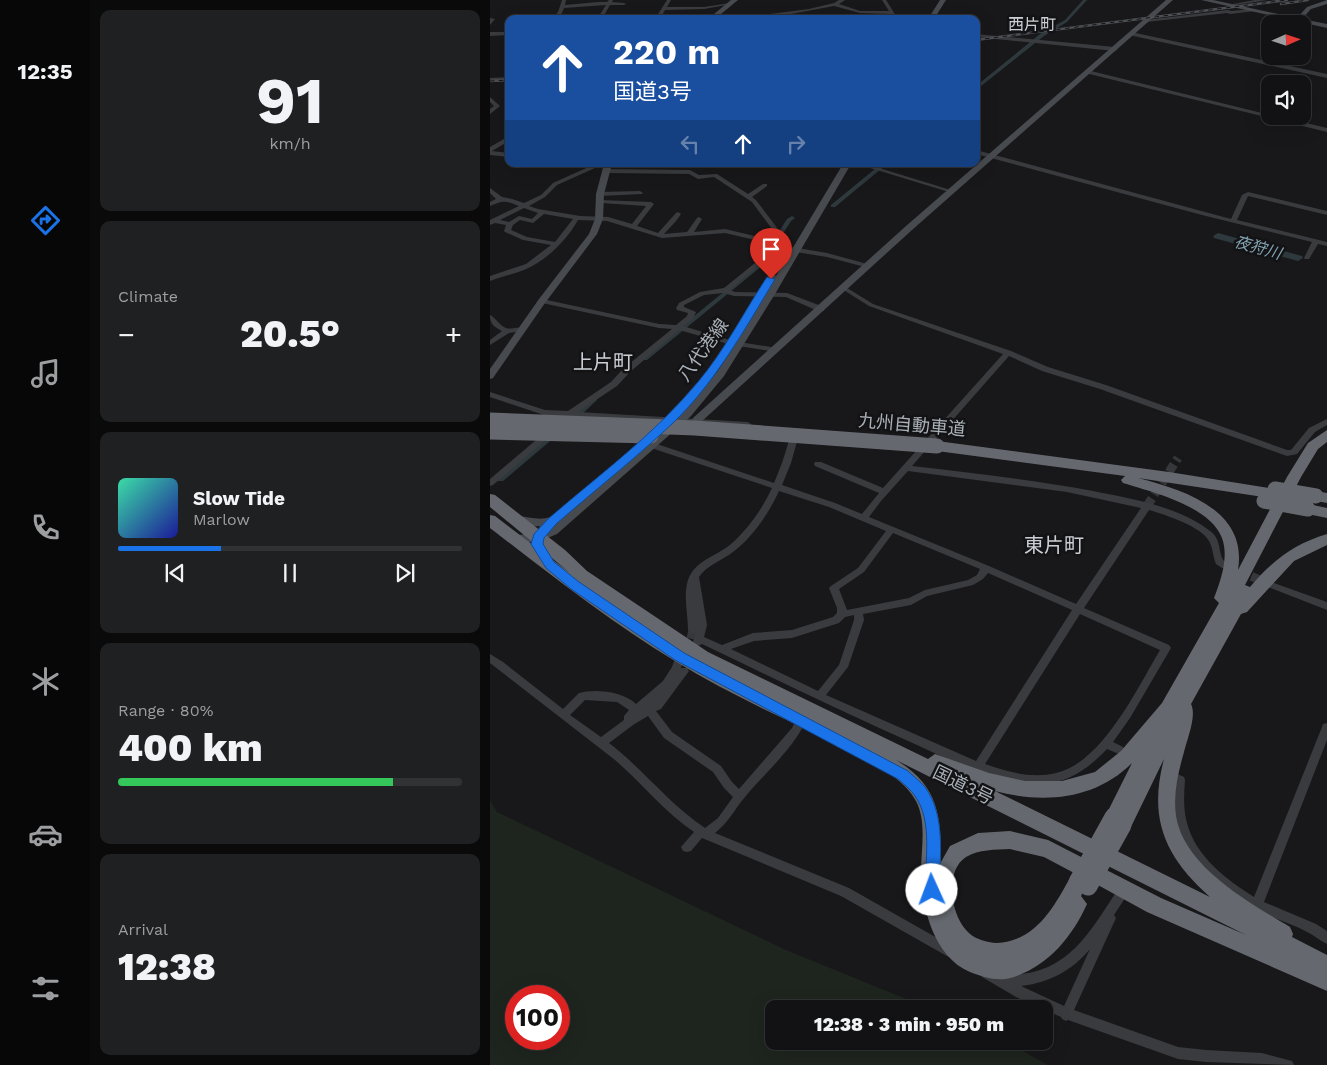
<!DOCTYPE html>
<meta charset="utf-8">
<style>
:root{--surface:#121214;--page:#1f2022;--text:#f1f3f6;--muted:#9c9ea0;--line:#313234;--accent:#1a73e8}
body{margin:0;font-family:"Work Sans","Noto Sans JP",sans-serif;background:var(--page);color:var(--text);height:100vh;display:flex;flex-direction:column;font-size:19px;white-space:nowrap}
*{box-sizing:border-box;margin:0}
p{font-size:16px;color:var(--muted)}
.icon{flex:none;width:28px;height:28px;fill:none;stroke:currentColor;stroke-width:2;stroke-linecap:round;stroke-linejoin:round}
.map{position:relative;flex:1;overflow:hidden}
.sheet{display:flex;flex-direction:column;gap:10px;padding:10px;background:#0a0a0b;width:400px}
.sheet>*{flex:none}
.hud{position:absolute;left:15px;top:15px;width:475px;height:152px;border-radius:10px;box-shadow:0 5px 20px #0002,0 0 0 1px var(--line);background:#1a4fa0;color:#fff;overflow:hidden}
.needle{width:32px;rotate:87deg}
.tools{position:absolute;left:771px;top:15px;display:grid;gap:10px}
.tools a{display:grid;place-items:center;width:50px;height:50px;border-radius:10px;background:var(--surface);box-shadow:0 5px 20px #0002,0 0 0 1px var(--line);font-size:25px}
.speed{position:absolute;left:15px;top:985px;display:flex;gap:10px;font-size:25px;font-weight:700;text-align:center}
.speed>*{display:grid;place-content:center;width:65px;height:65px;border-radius:50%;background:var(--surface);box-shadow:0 5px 20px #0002,0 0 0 1px var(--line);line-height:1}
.speed .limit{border:8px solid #d22;background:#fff;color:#111}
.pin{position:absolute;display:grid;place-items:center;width:42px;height:42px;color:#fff;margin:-51px -21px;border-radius:50% 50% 50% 0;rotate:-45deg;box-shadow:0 0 5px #0007}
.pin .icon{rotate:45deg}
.me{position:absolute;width:55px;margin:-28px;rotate:358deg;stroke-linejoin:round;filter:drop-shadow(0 0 4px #0008)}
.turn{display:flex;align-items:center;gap:18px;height:105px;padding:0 25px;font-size:22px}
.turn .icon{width:65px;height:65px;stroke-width:2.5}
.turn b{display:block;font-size:35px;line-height:42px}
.lanes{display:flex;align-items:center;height:48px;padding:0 25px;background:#0003;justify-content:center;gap:25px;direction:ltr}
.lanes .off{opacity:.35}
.big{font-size:38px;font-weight:800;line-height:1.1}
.sheet .card{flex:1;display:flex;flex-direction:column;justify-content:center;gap:8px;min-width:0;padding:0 18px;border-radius:10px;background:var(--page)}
.sheet .dial{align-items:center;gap:0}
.dial b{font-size:65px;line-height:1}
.song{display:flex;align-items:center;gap:15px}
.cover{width:60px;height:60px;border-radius:8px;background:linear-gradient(135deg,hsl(160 70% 55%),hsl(240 70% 35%))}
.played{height:5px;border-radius:2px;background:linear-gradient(90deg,var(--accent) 30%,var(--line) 30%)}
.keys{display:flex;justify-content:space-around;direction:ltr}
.heat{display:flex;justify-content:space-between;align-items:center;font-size:28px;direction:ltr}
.charge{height:8px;border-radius:4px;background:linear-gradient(90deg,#34c759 80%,var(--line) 0)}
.trip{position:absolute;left:275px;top:1000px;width:288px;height:50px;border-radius:10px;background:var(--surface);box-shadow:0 5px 20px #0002,0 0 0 1px var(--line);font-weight:800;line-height:50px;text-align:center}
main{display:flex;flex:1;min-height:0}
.dock{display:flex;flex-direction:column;width:90px;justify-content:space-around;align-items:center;background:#070708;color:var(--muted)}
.dock .icon{width:35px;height:35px}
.dock .on{color:var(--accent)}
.dock b{font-size:22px;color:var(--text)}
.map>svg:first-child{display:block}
.green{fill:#1e241e;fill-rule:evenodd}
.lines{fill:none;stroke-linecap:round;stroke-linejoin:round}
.canal{fill:#2e393d;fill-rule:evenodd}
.river{fill:#2e393d;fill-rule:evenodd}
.street-tunnel{stroke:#35373a;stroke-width:9;stroke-dasharray:9 4.5;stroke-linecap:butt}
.street{fill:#393b3e;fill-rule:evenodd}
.secondary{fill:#474a4e;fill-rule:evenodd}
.highway{fill:#65696f;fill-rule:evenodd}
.rail-casing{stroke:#4c4f53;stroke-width:2.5}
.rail{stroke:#131315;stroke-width:1;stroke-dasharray:4.5;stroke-linecap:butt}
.highway-bridge-far1{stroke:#65696f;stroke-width:15}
.highway-bridge{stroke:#65696f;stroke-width:19}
.route{fill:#1a73e8;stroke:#114b97}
.labels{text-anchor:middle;stroke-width:5;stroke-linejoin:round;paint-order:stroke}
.far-quarter-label{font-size:16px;fill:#cbcfd5;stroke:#131315}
.far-water-label{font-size:16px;font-style:italic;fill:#83a3b2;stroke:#131315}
.street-label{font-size:18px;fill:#aab1b9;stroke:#131315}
.quarter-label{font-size:20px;fill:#cbcfd5;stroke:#131315}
</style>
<main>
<nav class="dock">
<b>12:35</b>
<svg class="icon on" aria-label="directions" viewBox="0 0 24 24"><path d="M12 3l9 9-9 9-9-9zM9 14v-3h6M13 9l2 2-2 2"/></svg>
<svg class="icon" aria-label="music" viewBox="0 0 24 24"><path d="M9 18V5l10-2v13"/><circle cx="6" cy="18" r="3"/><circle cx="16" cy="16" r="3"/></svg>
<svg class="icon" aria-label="phone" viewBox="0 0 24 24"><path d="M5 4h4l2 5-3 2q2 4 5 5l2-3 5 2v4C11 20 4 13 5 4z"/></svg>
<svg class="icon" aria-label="climate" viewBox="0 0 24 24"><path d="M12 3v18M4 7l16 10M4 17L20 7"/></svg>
<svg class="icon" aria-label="car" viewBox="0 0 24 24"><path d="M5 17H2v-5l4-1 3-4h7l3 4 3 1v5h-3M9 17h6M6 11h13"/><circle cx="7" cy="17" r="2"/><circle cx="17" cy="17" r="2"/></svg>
<svg class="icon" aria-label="filters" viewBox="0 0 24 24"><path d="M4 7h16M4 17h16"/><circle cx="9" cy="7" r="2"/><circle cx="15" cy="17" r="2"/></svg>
</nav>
<section class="sheet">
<div class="card dial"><b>91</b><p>km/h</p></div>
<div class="card"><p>Climate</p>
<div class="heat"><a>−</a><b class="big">20.5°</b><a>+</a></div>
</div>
<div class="card">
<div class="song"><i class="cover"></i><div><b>Slow Tide</b><p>Marlow</p></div></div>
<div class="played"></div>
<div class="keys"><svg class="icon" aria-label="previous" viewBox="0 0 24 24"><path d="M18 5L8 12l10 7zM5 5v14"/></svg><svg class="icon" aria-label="pause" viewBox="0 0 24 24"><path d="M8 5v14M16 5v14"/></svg><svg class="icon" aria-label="next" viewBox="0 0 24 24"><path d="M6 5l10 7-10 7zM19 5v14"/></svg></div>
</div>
<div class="card"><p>Range · 80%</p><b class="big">400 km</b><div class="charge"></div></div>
<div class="card"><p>Arrival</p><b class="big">12:38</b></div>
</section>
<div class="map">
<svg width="837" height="1065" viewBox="0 0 837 1065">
<rect width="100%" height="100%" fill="#18181a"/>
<!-- green -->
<path class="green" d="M0,800L7,812L296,950L441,1009H284V1041H515L558,1065H0ZM26,996H69V1039H26Z"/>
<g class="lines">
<!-- canal -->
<path class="canal" d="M593,0H597L577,22L554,36L486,90V86L550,34L575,20Z
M391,164H397L345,207H341V205Z
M302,216L305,218L301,221L273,265L157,360H153V358L269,263L297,219Z
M102,398H106L107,400L92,414H88L87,412L88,410Z
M61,434H65L66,436L13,481H7L6,479L7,477Z"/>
<!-- river -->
<path class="river" d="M728,233L812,256L813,258L808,261L724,238L723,236Z"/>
<!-- street-tunnel -->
<path class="street-tunnel" d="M657,506L688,458
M749,571L777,583
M198,652L203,630"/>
<!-- street -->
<path class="street" d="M72,0H76L75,5L108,2H117L119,0H123L122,2L134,3L136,4L134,5H120L112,19H107L116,5L74,8L72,13L66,19H61L68,12Z
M177,0H181L177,7H214L240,3L242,4L214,9L175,10L170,19H165Z
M349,0H355L349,4L370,11H399L392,0H396L408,19H403L401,14L370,13L344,6L301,14L258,19H241L319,9L344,3Z
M765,0H777L740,6L738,5Z
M763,9H765V11L740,14L737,13L656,22L654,21L656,20L738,10L741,11Z
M0,18L5,19L0,25Z
M0,32H19V35L0,36Z
M641,32L837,74V78L639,35V33Z
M486,34L625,47L628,49L625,51L486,37Z
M597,70L780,115V116H787L837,128V132L595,73V71Z
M19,77V81L0,82V78Z
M0,97L10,106L0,114V109L4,106L0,102Z
M19,136V141L2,151L19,153V157L0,155V147Z
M486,150L741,219L752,195L758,192L837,211V215L758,196L747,220L837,242V246L828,244L819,259H815L814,258L822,242L712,215L486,154Z
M367,164H376L464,191L459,192Z
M103,165L106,167L105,168L67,185L55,197L39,206L48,209L90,216L118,217L142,224L156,206L111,203L108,201L109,200L161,202L164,204L147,226L168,233L186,213L188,212L191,214L186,221L174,234L197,232L207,218L209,217L212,219L204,232L235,229L269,237L279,241L285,233L262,202L224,177L208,179L199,174L115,173L112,171L115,169L200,170L209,175L227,174L258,194L273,184H277V186L262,197L266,200L291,233L284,244L337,253L381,265L382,266L379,268L337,257L281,248L269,265L240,290L245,292L297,293L334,307V311H328L296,297L244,296L233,293L214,295L194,305V307L206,312L203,319L193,326L243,341L287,348V352L242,345L189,330L140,372L127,386L88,412L258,422L262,425L261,427L54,415L0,397V392L55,410L78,411L121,382L134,368L182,329L169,328L52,303L48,301L52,299L169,324L186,325L197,316L198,313L187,310L186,308L189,303L210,292L234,288L265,263L276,245L265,240L235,233L172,238L117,221L88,220C76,241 57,260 34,270C23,274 11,277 0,281V276L36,264L61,245L33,240L15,232L14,231L16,225L5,223L0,225V220L29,206C15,200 13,201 0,206V202L6,199L0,193V188L12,197L22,199L34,203L51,195L63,183ZM34,208L48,213L42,219L29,216L19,222L10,220ZM54,214L83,219L65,242L37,237L21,230L23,225L30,220L43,223Z
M150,191L153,193L152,194L110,196L107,194L110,192Z
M354,286L383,304L521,351L558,367L616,385L797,450H801L819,428L837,419V425L825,432L807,454L797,456L610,389L552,371L519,356L422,466C483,473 543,480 603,491C642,499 688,506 720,531C732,539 728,554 734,561C736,563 738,564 739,566L738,568H732L726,564C723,557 723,548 719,541C712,527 674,514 659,510L594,608L679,645L681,648L640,718L623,742L633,747L634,750L633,753L629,754L617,749C598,769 577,784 549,784C507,785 465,762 427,745C355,713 283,678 212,644L208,646L205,645L203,642L205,633H200L198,630C198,614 193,596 198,580C205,560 227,556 241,544C259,528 272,509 282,488L158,447L157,445L158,443H164L284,483L292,463L302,431L303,429H309L310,431L301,463L292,485L345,503L372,514L389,493L325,466L324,464L325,462H331L393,488L513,354L379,306L352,289L351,288ZM418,471L577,492L651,508L586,604L499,566L379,517L391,501ZM289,491L339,507L396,531L368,568L341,586L339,588L347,608V613L343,617L302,630L263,633L232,645L214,637L217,625L209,577C217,565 231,561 243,552C263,537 279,513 289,491ZM403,533L490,569L487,575L478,580L435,590L419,598L357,610L349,589L374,572ZM498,573L582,610L486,761L336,695L358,667L374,620L373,614L421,605L437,596L483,585L493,579ZM590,614L670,650C648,687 612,763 566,773C542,779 518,772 495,764ZM364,615V620L349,665L328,691L241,649L264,641L302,638L349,623L355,617Z
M0,315C6,318 9,325 16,328C23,330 29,325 36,329L32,331L19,333L0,345V340L12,331C4,327 0,324 0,315Z
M47,435H54L58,438L3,485L0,486V479L46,440L43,438Z
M781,582L837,602V610L778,587L776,585L778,583Z
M190,652L193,653L195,656L191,668H197L199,671L171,709L166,711L182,732L231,766L242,782L249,789L302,728L307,718L311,717L315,718L316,721C302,750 275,773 255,797C243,811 240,821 225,833L359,888L463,947L465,951L463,955L459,957L455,955L351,896L212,838L201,851L197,852L193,851L191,847L204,832C174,812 152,783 125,760L0,663V654L13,662L73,709L89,693C105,688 135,692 146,704L173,681L182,667L187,653ZM95,700L127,702L139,710L134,716V720L111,737L80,715ZM158,716L174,738L223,772L234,788L243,797L228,818L215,828C179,804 153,769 119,743L143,725Z
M837,723V740L774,902L826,924L837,931V944C830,941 824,935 817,932C801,923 782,918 764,910C731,893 693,859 686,821C683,808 684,795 685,783L679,780L678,777L679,774L683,772L694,777L695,780C694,794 693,809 697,823C706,857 736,879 764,897L832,727L833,724Z
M635,884L639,885L641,889L624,915L626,918L584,1010L688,1047L716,1050L772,1053L802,1061L804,1065L716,1062L688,1059L578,1020L576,1021L572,1019L571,1017L526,997L492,977L490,973L492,969L496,967C501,969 508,975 513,976C519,976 526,974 532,974C584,968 604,924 631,885ZM600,949L574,1006L531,986C558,983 582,971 600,949Z"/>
<!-- secondary -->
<path class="secondary" d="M241,0H248L225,19H218Z
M450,0H456L444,19H438Z
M676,0H683L422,230L211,422H203L202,420L203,418L416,226Z
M711,0H723L807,18L817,7L837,0V4L821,9L812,19L837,24V28Z
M114,164H122L114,194L113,219L107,234L55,303L3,378L0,379V369L49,299L99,234L105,219L106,194Z
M353,164H361L285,294L234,376L201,416L67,534L55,539L53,545L64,562L62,565H54L41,545L43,542H19L17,539L19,536L46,533L50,526L37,527L22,523L20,520L22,517C32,514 48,522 60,517C66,515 70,507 77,505L82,508L179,424L174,423L173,421L174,419L209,382L243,334L246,333L250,336ZM245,345L227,372L216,385Z
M282,273L286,276L259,322L257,324H251L249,322L278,276Z"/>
<!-- highway -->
<path class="highway" d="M837,430V442L828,449L811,477L755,585L760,587C783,560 804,544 837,534V545L804,561L757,612L751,614L701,704C707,716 697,739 694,752C688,773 683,794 686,816C694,867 760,903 800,927L803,934L802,937L837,955V991L657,912L597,879L598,882L591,896L597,904C582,937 559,965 524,977C509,982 495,978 480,972C444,957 432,909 431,872C431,850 437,822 426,801C411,773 373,760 346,746L344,742C289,717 236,692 185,661C120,622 60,574 0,528V515L5,516L80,573L0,507V494L5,495L75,550L97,571L218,652L438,759L445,754L499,773L535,781H572L605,772L631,751L672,703L729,603L724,598C731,580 739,557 732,538C720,506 662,492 633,483L631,480L635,476L447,451L442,449L440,446L442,443L447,441L679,472L785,489L787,493L785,497L780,498L648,478C694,490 758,510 748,570L797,477L818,443ZM674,759C658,819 675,857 720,897L505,791C553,804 605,800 642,763L615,817L625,831L632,833L639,831ZM406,760L756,935L671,898L558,840L520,831L488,833L460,846L451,862C451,816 449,786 406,760ZM520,849L554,857L586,874L581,876C564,907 546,941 507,943C497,943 482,938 476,930C461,914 454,871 476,857C489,849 505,850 520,849Z
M826,491L837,493V503L821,500L819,496L821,492Z
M818,504L837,508V518L813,513L811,509L813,505Z"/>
<!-- rail casing -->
<g class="rail-casing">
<path id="rail" d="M791,4L818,0
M486,40L797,0
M0,81L19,80"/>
</g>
<!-- rail -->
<use href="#rail" class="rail"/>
<!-- highway-bridge-far1 -->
<path class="highway-bridge-far1" d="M0,420L205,428L447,446
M0,432L161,436
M785,489L826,496
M774,501L818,509"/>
<!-- highway-bridge -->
<path class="highway-bridge" d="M588,882L624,817
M598,886L632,825"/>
</g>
<!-- route -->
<path class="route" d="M277,277L285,279C255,329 226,381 184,422C146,458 105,490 66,524L54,538L53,544L64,562L89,582L194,653L418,771C423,776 430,781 435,787C456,816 450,857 449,890L447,895L442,897L437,895L435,890C435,861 443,821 425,796C421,790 414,784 408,779L185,660L81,589L56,568L41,544L44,534L58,519C109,475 165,434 208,382C235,350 254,312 277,277Z"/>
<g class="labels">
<!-- far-quarter labels -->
<g class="far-quarter-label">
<text x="542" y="30">西片町</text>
</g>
<!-- far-water labels -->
<g class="far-water-label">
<text transform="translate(768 247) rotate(16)" y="6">夜狩川</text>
</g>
<!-- street labels -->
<g class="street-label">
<text transform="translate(213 350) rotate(-54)" y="6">八代港線</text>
<text transform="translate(422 425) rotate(5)" y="6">九州自動車道</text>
<text transform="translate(473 785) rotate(26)" y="6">国道3号</text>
</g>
<!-- quarter labels -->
<g class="quarter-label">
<text x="113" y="369">上片町</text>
<text x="564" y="552">東片町</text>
</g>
</g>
</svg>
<div class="tools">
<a><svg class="needle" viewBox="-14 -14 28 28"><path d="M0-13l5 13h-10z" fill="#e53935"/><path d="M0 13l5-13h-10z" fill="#9c9ea0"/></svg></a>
<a><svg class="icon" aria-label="sound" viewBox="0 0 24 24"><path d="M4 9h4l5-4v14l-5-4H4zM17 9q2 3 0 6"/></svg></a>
</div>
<div class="speed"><div class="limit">100</div></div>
<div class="pin" style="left:281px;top:279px;background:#d93025"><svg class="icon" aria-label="arrive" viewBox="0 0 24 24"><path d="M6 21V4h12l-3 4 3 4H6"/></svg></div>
<svg class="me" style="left:442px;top:890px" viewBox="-20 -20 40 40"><circle r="19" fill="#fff"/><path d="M0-13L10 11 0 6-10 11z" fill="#1a73e8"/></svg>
<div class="trip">12:38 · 3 min · 950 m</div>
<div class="hud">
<div class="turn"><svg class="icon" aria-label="ahead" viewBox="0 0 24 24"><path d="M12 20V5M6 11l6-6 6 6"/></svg><div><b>220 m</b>国道3号</div></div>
<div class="lanes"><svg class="icon off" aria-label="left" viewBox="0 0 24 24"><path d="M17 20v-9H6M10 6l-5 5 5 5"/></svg><svg class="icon" aria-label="ahead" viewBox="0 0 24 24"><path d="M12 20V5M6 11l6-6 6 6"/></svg><svg class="icon off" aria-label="right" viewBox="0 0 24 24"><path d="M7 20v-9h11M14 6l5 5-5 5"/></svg></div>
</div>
</div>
</main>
